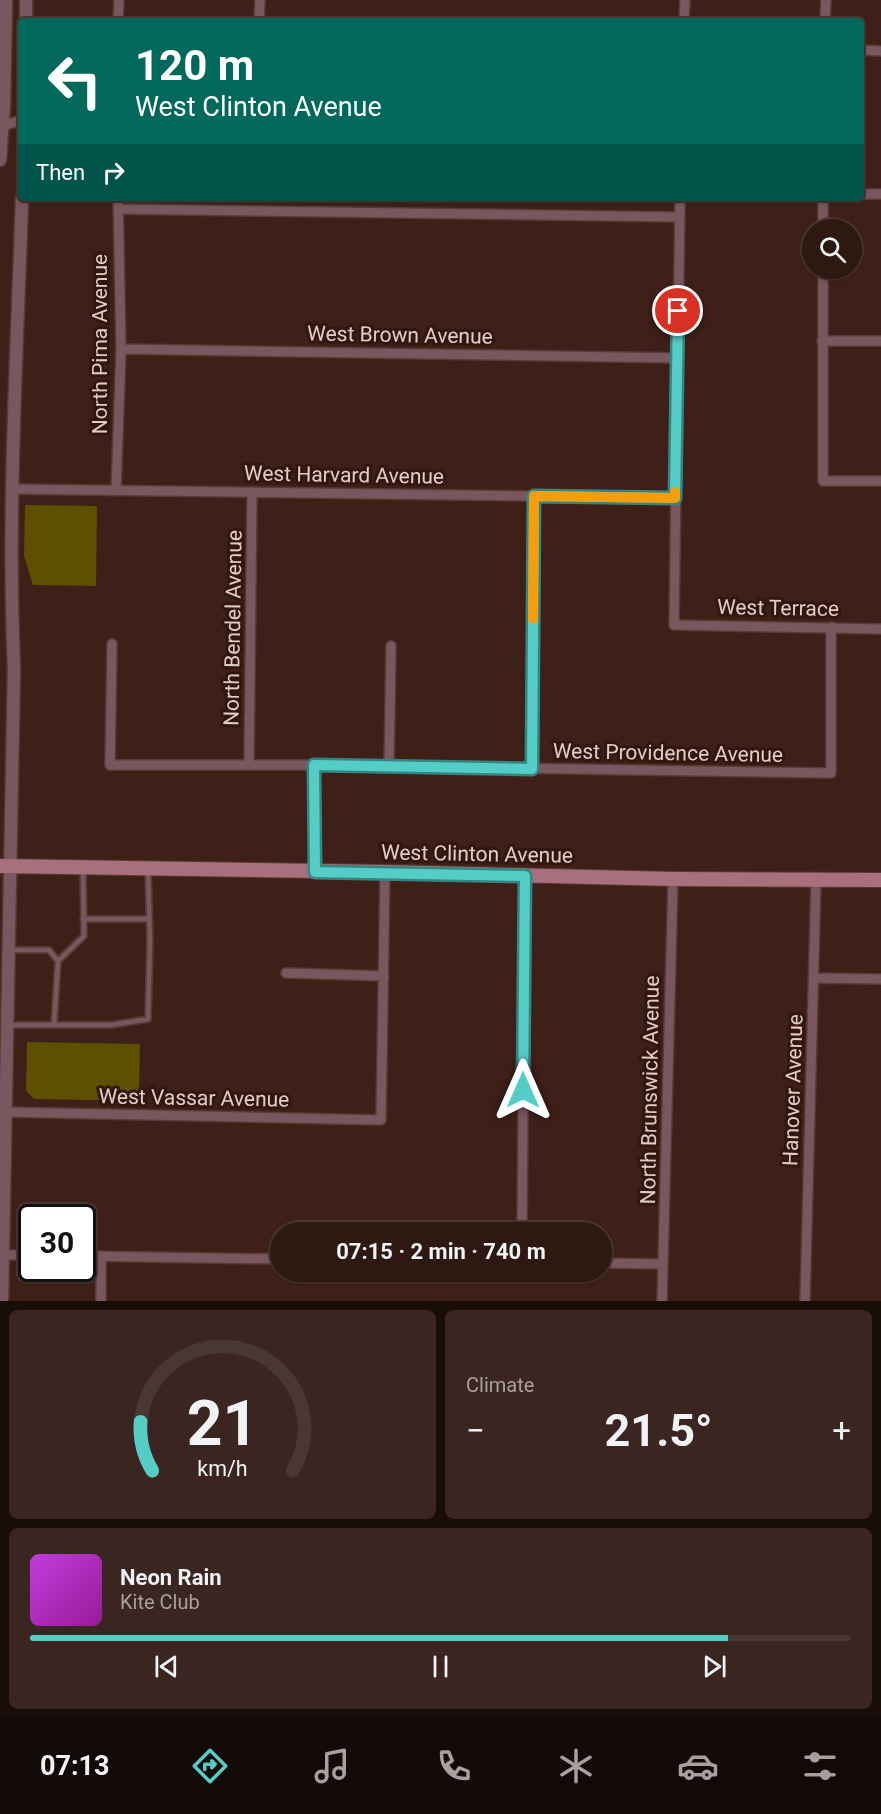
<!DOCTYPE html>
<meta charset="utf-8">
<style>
:root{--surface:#2e1812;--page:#3a2520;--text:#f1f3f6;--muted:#a7a09f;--line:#493732;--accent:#54cdc7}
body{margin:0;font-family:Roboto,sans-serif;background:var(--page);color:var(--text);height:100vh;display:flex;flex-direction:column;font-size:22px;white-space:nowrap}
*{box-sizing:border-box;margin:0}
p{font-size:20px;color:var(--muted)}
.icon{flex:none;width:33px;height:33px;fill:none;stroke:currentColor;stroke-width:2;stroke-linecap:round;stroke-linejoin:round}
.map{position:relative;height:1301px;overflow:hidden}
.details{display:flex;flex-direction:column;gap:9px;padding:9px;background:#190d0a;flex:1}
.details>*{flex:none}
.guide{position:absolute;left:18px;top:18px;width:846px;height:183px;border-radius:6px;box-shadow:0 2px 4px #0004,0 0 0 2px var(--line);background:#00695c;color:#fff;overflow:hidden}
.tools{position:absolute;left:802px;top:219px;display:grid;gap:12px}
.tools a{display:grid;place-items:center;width:60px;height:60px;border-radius:50%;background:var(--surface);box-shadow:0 2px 4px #0004,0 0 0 2px var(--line);font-size:30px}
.speed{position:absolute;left:18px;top:1204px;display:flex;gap:12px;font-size:30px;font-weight:700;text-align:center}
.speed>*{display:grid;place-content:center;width:78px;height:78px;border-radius:50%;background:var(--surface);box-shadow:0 2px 4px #0004,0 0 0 2px var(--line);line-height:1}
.speed .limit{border:3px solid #111;border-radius:9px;background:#fff;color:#111}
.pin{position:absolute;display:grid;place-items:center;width:51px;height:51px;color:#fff;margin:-26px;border:3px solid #fff;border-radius:50%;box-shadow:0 2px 6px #0007}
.me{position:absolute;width:66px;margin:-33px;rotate:0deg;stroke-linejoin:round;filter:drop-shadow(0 0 4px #0008)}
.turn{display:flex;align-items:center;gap:21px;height:126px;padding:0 18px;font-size:27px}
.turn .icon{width:78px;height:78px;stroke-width:2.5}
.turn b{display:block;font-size:42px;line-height:51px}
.then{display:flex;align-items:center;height:57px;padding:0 18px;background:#0003;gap:12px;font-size:22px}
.big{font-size:45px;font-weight:700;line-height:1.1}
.details .card{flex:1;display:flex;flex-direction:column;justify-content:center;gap:9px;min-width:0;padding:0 21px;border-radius:9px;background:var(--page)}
.details .dial{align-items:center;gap:0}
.dial svg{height:156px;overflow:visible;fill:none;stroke:var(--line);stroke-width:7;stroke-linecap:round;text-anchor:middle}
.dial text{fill:var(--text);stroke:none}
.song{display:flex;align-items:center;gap:18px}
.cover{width:72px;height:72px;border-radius:9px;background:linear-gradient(135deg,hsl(290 70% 55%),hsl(300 70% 35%))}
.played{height:6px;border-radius:3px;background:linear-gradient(90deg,var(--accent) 85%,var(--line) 85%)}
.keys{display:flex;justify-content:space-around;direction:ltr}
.heat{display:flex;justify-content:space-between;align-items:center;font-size:33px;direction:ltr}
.details .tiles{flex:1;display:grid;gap:9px;grid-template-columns:1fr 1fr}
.card:last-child{grid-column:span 2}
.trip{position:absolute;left:270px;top:1222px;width:342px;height:60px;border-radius:30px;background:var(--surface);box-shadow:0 2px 4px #0004,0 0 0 2px var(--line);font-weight:700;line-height:60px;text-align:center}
.tabs{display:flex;height:96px;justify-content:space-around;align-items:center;background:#120a07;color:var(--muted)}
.tabs .icon{width:42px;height:42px}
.tabs .current{color:var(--accent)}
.tabs b{font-size:27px;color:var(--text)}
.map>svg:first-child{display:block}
.green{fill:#5d5000}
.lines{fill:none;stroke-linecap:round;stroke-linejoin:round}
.service-casing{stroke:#583c34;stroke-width:8}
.minor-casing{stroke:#583c34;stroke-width:12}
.tertiary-casing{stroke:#583c34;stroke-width:15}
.secondary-casing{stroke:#583c34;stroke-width:16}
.service{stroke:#7a575e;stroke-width:4.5}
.minor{stroke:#7a575e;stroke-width:9}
.tertiary{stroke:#7a575e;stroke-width:12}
.secondary{stroke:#a8707c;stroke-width:14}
.route-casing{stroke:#378581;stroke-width:15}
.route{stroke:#54cdc7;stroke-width:10}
.slow{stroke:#f59e0b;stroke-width:10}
.labels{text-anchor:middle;stroke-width:6;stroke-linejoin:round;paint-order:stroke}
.street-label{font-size:21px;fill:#e1cdc7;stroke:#33160f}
</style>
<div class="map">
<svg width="881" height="1301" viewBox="0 0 881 1301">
<rect width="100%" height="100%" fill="#3e2018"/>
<!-- green -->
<path class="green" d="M25,505L97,506L96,586L33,585L24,556Z
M27,1042L140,1044L139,1101L34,1099L26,1091Z"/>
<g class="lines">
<!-- service casing -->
<g class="service-casing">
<path id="service" d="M83,919H149
M11,950H49L58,961L54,1025
M58,961L84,936L83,870
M10,1025H111L148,1019L150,941L148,870"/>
</g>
<!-- minor casing -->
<g class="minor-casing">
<path id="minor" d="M118,21L119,0
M259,21L260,0
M684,21L685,0
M825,21L826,0
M861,50L881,51
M0,127L21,120
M861,194H881
M680,198L674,625L881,629
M119,209L679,217
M823,230V198
M823,268V481H881
M822,341H881
M121,349L678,358
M12,489L675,498
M116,491L121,349L118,198
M112,644L110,765H314L831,773V627
M249,764L252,492
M314,765L315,872
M389,767L391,646
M532,769L534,496
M286,973L384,976
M815,978L881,979
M5,1112L381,1120L385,872
M522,1233L525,876
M3,1255H32
M82,1256L280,1259
M602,1263L663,1264
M101,1301V1256
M662,1301L673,879
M805,1301L816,879"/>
</g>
<!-- tertiary casing -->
<g class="tertiary-casing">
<path id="tertiary" d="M26,21V0
M0,160L4,105L6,0
M2,1301L14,668C7,512 17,355 22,198"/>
</g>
<!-- secondary casing -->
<g class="secondary-casing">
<path id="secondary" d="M0,866L385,872L673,879L881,880"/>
</g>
<!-- service -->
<use href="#service" class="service"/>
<!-- minor -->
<use href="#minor" class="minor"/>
<!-- tertiary -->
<use href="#tertiary" class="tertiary"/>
<!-- secondary -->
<use href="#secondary" class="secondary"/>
</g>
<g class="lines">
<!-- route casing -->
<g class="route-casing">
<path id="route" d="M523,1090L525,876L315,872L314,765L532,769L534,496L675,498L678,311"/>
</g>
<!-- route -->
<use href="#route" class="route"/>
<!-- slow -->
<path class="slow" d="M533,619L534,496L675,498V492"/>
</g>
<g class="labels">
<!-- street labels -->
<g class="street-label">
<text transform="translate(400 335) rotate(1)" y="7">West Brown Avenue</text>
<text transform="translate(100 344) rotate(-90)" y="7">North Pima Avenue</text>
<text transform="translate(344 475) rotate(1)" y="7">West Harvard Avenue</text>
<text transform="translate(778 608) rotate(1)" y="7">West Terrace</text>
<text transform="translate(233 628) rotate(-89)" y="7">North Bendel Avenue</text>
<text transform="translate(668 753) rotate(1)" y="7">West Providence Avenue</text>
<text transform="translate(477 854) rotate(1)" y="7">West Clinton Avenue</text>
<text transform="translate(650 1090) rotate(-89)" y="7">North Brunswick Avenue</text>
<text transform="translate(793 1090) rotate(-88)" y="7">Hanover Avenue</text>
<text transform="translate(194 1098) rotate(1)" y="7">West Vassar Avenue</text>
</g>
</g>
</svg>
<div class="tools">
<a><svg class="icon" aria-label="search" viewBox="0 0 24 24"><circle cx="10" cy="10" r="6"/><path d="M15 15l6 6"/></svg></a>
</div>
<div class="speed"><div class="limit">30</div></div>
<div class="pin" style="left:678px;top:311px;background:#d93025"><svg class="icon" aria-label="arrive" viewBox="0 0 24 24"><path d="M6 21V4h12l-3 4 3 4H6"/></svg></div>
<svg class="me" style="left:523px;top:1090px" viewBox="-20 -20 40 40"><path d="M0-17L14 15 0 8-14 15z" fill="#54cdc7" stroke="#fff" stroke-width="4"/></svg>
<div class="trip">07:15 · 2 min · 740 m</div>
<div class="guide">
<div class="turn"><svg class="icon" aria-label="left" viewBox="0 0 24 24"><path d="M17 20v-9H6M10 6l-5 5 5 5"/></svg><div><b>120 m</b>West Clinton Avenue</div></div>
<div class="then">Then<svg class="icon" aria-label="right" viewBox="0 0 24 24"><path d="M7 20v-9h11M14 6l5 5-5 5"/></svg></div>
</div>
</div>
<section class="details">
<div class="tiles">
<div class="card dial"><svg viewBox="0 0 100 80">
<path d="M14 69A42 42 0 1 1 86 69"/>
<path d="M14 69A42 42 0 0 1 8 44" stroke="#54cdc7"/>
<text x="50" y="56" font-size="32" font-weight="700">21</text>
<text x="50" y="72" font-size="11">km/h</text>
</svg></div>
<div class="card"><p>Climate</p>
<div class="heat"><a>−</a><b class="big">21.5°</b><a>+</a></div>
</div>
<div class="card">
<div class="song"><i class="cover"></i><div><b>Neon Rain</b><p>Kite Club</p></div></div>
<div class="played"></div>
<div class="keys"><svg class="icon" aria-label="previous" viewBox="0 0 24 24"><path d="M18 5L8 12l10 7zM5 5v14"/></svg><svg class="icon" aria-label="pause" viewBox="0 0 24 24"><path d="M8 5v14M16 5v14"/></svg><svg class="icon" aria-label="next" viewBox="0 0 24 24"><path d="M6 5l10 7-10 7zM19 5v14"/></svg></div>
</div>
</div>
</section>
<nav class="tabs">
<b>07:13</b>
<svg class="icon current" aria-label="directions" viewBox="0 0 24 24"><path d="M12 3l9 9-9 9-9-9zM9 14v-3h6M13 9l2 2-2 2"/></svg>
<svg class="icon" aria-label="music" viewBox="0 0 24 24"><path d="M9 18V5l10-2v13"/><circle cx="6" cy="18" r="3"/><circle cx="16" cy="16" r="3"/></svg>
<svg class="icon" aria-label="phone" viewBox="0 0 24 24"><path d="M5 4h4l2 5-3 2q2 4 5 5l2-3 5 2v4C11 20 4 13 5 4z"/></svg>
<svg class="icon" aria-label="climate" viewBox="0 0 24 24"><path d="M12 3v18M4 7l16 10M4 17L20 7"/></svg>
<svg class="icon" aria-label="car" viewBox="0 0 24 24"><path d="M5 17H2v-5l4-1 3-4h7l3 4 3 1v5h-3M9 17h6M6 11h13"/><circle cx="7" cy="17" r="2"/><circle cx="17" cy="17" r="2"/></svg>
<svg class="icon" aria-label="filters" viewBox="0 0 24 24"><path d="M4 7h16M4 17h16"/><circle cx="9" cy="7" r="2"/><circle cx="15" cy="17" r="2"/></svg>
</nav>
